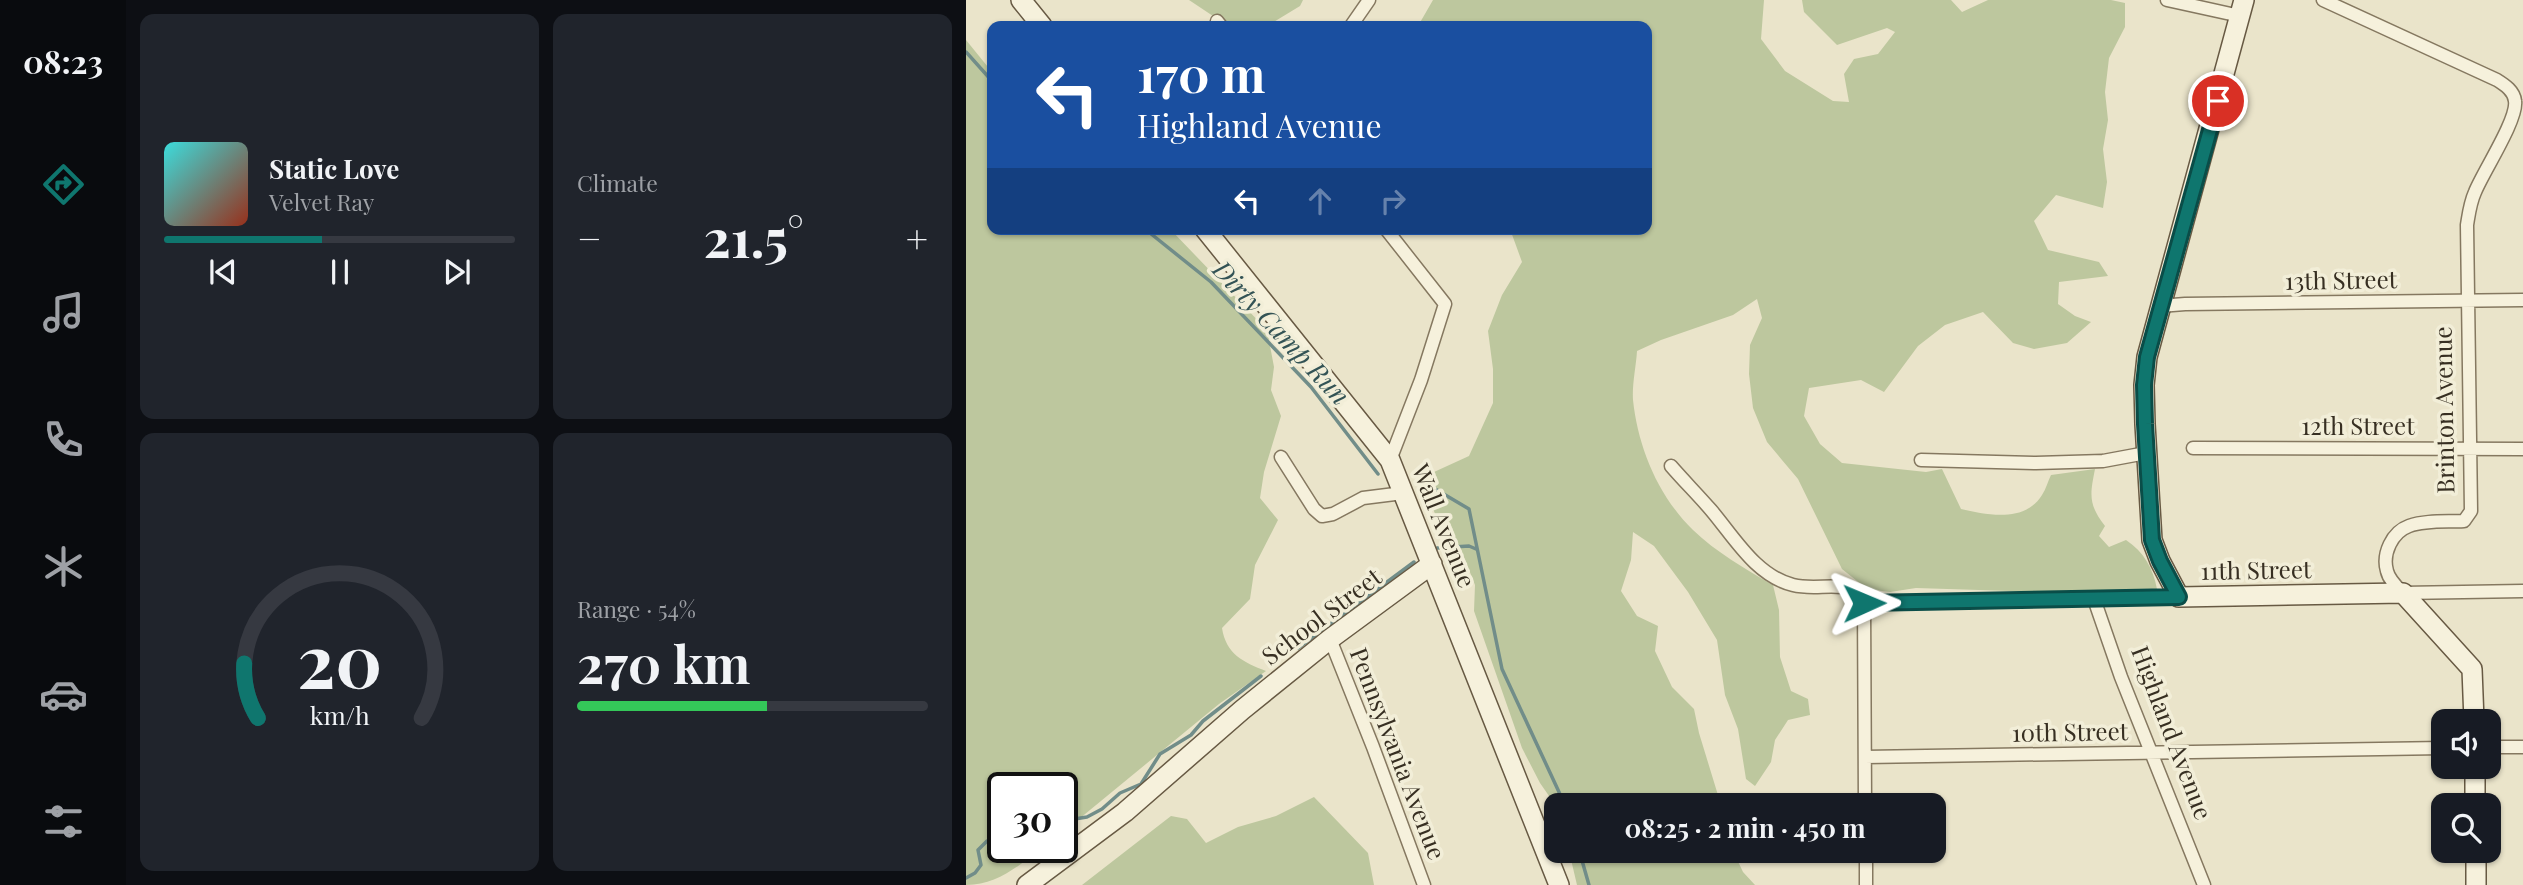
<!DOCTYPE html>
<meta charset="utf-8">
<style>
:root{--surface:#171b24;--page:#20242c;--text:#f1f3f6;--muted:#9ea1a6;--line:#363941;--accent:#0f766e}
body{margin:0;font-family:"Playfair Display",serif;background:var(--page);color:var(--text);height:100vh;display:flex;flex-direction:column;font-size:26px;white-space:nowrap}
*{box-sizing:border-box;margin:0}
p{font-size:23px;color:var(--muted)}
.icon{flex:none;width:38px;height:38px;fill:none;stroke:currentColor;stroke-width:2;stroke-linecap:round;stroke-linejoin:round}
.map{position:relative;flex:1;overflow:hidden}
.side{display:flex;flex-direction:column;gap:14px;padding:14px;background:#0d0f14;width:840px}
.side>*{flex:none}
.guide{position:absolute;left:21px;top:21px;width:665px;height:214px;border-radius:14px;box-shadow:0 2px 5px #0004;background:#1a4fa0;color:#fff;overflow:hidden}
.controls{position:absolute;left:1465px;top:709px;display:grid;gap:14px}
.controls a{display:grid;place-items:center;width:70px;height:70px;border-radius:14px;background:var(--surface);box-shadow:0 2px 5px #0004;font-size:35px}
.speed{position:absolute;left:21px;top:772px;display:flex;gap:14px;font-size:35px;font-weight:700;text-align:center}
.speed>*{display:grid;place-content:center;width:91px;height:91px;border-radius:50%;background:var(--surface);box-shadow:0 2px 5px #0004;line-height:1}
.speed .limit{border:4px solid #111;border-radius:10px;background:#fff;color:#111}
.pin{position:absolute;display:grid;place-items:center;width:60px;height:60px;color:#fff;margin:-30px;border:4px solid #fff;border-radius:50%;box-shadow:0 2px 7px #0007}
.me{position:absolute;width:77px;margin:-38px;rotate:89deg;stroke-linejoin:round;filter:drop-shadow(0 0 5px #0008)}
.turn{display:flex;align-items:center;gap:24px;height:147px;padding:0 35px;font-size:32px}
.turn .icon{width:91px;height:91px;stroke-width:2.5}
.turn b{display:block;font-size:49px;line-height:60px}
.lanes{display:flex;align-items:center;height:66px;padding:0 35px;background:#0003;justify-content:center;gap:35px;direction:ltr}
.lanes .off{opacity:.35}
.big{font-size:52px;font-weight:700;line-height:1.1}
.side .tile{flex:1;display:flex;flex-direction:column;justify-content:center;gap:10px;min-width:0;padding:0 24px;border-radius:14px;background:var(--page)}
.side .dial{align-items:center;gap:0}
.dial svg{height:182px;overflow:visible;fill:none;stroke:var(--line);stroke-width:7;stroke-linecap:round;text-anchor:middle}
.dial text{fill:var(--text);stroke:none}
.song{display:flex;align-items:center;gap:21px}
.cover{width:84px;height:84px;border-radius:10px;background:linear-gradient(135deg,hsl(180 70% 55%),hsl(10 70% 35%))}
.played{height:7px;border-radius:4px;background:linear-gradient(90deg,var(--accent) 45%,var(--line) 45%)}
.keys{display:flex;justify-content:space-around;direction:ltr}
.heat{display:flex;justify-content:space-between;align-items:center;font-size:38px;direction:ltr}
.charge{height:10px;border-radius:5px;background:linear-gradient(90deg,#34c759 54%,var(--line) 0)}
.side .tiles{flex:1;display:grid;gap:14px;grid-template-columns:repeat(2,1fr)}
.trip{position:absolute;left:578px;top:793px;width:402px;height:70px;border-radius:14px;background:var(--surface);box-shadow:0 2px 5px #0004;font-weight:700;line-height:70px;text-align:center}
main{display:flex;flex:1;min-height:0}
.dock{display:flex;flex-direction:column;width:126px;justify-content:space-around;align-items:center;background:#090b0e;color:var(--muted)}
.dock .icon{width:49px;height:49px}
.dock .on{color:var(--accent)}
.dock b{font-size:32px;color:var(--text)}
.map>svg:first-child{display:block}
.green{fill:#bdc79e}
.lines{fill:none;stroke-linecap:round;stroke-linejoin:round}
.stream{stroke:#718d89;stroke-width:3.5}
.street-casing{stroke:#857860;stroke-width:15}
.secondary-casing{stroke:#675943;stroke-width:22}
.street{stroke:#f6f1dc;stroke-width:12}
.secondary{stroke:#f6f1dc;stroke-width:19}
.route-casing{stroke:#0a4d48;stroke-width:18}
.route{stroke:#0f766e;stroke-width:12}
.labels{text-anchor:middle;stroke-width:7;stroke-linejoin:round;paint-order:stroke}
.street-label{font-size:24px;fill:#372f22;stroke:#f2eed8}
.water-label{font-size:26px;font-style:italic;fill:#335355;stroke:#f2eed8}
</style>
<main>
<nav class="dock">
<b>08:23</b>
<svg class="icon on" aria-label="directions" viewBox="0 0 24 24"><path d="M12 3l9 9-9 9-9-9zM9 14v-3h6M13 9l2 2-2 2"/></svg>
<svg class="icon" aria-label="music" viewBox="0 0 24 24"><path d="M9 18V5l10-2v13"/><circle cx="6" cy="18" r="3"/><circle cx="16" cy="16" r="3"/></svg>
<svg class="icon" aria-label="phone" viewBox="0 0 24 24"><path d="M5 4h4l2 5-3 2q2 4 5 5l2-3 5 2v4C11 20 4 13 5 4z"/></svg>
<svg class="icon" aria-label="climate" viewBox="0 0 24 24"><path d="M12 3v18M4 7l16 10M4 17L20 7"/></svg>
<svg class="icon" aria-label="car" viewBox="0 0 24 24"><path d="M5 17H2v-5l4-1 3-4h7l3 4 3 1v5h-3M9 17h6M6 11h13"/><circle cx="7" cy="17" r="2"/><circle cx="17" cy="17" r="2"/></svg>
<svg class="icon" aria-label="filters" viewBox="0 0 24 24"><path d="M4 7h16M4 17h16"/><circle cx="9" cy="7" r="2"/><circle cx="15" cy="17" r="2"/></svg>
</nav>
<section class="side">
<div class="tiles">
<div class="tile">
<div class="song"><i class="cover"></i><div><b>Static Love</b><p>Velvet Ray</p></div></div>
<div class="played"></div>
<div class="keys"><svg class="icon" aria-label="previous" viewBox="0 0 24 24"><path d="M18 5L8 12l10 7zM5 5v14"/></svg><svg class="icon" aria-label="pause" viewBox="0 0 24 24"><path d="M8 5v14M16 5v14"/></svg><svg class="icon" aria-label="next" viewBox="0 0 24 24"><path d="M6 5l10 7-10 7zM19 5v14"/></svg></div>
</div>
<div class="tile"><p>Climate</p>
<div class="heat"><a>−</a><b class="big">21.5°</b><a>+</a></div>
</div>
<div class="tile dial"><svg viewBox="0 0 100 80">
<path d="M14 69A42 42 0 1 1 86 69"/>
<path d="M14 69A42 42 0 0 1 8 45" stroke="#0f766e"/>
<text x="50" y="56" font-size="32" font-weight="700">20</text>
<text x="50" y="72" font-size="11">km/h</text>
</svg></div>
<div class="tile"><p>Range · 54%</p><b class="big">270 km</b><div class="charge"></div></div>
</div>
</section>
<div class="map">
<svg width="1557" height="885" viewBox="0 0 1557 885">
<rect width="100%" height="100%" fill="#eae4ca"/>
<!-- green -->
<path class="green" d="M223,0H337L334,6L301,26H262Z
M467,0H798L795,39L819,71L867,101L883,102L878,74L888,59L912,54L929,32L921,28L871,45L838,12L836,0H985L996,12L1022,0H1145L1159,3V27L1143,58L1139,92L1142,120L1137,149L1141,182L1137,208L1090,195L1068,221L1082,250L1133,262L1142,276L1093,282L1092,304L1109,316L1125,322L1101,343L1068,349L1047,343L1017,312L979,325L952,346L918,392L895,380L843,388L838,416L854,444L876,463L960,472L976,469L995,509C1021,515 1059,523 1076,495C1080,489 1082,481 1085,475L1129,469C1124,495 1122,504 1139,526L1133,536L1143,547L1160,540C1178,552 1187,568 1191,589L1158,593H1103L950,588L924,592L901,589L876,569L832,479L801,442L787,408L783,374L784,345L796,318L791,299L767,315L695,340L671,351C670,367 666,384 667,400C672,447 692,496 727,530C750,552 779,569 807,585L813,610L814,657L825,691L842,699L844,715L822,720L809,740L805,762L789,786L780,779L772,729L759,695L751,640L722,592L688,546L667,532L665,560L655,591L671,616L692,626L689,651L706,687L728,709L733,733L755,805L590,806L574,783L556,748L508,611L509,585L498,557L477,532L464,502L468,472L503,456L527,403V369L522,331L536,295L556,262L544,229H681V26H452Z
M0,40L26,72V229L205,230L301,330L308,367L305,390L315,416L298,472L294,498L312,520L289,565L284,599L256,628C260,654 277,662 300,671L253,704L96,833V788H37V847H78C53,865 32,885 0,885Z
M348,797L402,853L408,885H116L205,816L221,819L240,843L272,827L310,816Z
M603,851H767L777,872L789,885H611Z"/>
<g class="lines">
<!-- stream -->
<path class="stream" d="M0,52L26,81
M179,229L245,282L345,387L412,474
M454,480L503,509L536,669L599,805
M471,548L503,546L510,549
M332,648L448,562
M96,821L121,817L136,809L154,793L175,784L194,754L225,735L237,721L295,676
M56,847H64
M613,850L623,885
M0,878L9,873L15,865L12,850L21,841L37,842"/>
<!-- street casing -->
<g class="street-casing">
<path id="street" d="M1201,0L1274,16
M1357,0L1531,80C1539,85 1548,91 1549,101C1552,119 1517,172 1509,192C1504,203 1503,213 1501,225L1505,511L1498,521C1480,522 1460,520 1443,526C1426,532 1416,554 1421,571C1423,580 1431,587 1437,593L1557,591
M251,21L255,26
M385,26L403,0
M420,229L479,304L455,380L424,460
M1194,306L1219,304L1557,300
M1227,448L1557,449
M315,457L348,509L356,516L367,514L397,498L437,493
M955,460L1070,463L1137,461L1180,453
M705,466C718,481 732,495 745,510C768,537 790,576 827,585C851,591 875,580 895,594L898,603L899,805
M1128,599L1155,677L1238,885
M898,603L1213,597
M364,639L407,747L458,885
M1522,747H1557
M899,757L1477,748
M900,850V885"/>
</g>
<!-- secondary casing -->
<g class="secondary-casing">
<path id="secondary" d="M55,0L76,26
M1278,0L1181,357L1178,385L1179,424L1186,540L1194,561L1213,597L1437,593L1506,669L1508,721
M239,229L424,460L593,885
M1509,766V805
M1510,850V885
M61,885L159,812L276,710L364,639L466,564"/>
</g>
<!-- street -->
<use href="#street" class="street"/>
<!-- secondary -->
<use href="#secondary" class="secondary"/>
</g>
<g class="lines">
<!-- route casing -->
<g class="route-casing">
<path id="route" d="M898,603L1213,597L1194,561L1186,540L1179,424L1178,385L1181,357L1252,101"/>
</g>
<!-- route -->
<use href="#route" class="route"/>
</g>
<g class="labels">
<!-- street labels -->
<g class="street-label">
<text transform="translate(1375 281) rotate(-1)" y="8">13th Street</text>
<text transform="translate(1479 410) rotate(-91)" y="8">Brinton Avenue</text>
<text x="1392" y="435">12th Street</text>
<text transform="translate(477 526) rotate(68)" y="8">Wall Avenue</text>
<text transform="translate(1290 571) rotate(-1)" y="8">11th Street</text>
<text transform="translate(356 617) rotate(-37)" y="8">School Street</text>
<text transform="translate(1104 733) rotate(-1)" y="8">10th Street</text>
<text transform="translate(1205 733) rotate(69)" y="8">Highland Avenue</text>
<text transform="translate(431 754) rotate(69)" y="8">Pennsylvania Avenue</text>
</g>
<!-- water labels -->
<g class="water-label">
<text transform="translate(315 333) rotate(47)" y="9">Dirty Camp Run</text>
</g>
</g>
</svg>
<div class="controls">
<a><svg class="icon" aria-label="sound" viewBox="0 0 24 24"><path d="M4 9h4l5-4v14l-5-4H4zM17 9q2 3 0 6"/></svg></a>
<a><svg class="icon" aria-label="search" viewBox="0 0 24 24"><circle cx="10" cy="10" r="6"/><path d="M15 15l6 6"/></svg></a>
</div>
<div class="speed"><div class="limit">30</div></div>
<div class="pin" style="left:1252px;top:101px;background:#d93025"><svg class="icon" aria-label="arrive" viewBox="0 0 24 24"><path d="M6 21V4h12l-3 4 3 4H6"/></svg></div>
<svg class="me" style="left:898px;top:603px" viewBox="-20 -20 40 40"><path d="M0-17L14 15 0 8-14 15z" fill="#0f766e" stroke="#fff" stroke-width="4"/></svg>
<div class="trip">08:25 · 2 min · 450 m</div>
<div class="guide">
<div class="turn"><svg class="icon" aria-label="left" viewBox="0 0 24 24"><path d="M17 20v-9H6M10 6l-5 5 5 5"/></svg><div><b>170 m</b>Highland Avenue</div></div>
<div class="lanes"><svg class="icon" aria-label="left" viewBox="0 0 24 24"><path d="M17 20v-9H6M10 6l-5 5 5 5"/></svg><svg class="icon off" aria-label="ahead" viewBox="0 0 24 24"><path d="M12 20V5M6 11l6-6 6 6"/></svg><svg class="icon off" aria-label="right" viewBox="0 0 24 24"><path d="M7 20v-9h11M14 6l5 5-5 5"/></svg></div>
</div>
</div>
</main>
